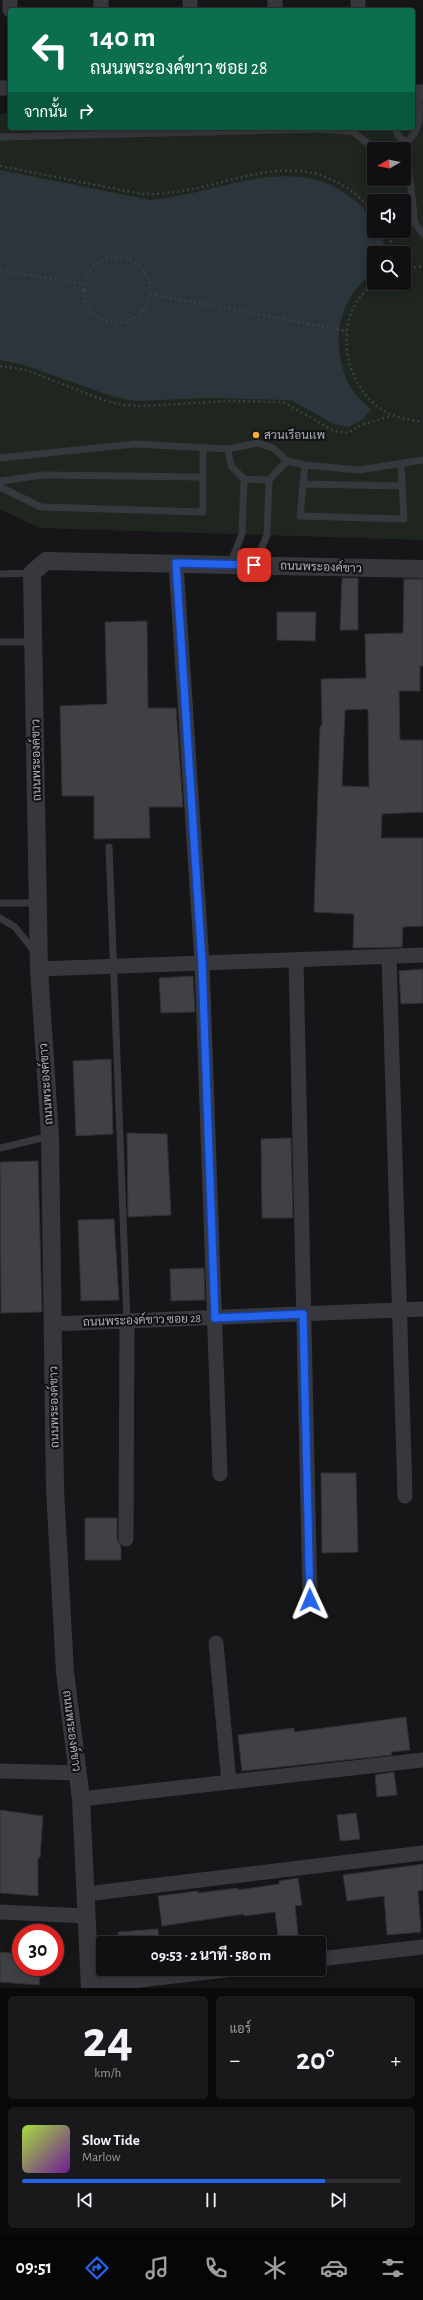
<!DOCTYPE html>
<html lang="th">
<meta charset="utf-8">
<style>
:root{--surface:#101012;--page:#19191b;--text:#f1f3f6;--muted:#9c9d9f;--line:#303032;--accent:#2563eb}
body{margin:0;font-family:"Alegreya Sans",Sarabun,sans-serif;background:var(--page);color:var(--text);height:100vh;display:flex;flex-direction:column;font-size:15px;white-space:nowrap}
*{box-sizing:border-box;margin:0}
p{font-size:13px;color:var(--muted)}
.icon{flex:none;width:22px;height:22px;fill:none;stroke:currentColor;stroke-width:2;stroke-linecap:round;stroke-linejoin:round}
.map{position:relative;height:1988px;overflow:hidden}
.drawer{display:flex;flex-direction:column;gap:8px;padding:8px;background:#09090a;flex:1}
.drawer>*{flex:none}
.top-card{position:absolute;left:8px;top:8px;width:407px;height:122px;border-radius:4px;box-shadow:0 2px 10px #0003,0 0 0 1px var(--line);background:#0b6e4f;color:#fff;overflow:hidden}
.needle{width:26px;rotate:261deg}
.controls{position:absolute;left:367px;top:142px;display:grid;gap:8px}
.controls a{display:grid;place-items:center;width:44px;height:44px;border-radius:4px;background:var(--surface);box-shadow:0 2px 10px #0003,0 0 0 1px var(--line);font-size:20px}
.speed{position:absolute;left:12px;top:1924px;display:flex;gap:8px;font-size:20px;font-weight:700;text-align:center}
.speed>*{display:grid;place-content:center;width:52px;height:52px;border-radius:50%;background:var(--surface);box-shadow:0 2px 10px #0003,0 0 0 1px var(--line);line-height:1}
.speed .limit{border:6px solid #d22;background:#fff;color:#111}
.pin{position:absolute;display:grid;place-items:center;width:34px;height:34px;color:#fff;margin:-17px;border-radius:8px;box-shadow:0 2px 6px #0006}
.me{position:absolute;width:44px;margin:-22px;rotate:359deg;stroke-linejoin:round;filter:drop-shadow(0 0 3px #0008)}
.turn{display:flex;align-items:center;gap:14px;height:84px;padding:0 16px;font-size:18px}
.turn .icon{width:52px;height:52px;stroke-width:2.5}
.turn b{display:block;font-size:28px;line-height:34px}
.then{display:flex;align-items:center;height:38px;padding:0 16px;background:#0003;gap:8px;font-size:15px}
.big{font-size:30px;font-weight:700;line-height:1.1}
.drawer .widget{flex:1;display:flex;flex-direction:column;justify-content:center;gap:6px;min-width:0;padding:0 14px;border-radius:6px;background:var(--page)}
.drawer .dial{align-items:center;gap:0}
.dial b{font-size:52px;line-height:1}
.song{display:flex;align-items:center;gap:12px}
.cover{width:48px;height:48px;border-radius:6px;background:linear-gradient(135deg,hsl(80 70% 55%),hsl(280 70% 35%))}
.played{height:4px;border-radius:2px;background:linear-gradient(90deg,var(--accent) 80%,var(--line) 80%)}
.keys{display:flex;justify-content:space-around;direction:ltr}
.heat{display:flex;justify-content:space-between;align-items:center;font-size:22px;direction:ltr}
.drawer .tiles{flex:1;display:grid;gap:8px;grid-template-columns:1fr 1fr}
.widget:last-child{grid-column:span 2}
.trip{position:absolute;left:96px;top:1936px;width:230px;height:40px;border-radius:4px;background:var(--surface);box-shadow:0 2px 10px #0003,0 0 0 1px var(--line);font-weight:700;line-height:40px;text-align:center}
.menu{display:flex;height:64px;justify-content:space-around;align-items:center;background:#060607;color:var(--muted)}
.menu .icon{width:28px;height:28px}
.menu .current{color:var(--accent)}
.menu b{font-size:18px;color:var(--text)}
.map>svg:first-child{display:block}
.green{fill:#1e261f;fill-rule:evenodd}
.water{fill:#2c353c}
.building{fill:#404145;stroke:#303034;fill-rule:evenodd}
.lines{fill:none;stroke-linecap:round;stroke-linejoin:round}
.path{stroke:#3d3f44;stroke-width:2.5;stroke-dasharray:2 3;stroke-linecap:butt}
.service{stroke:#37383d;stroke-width:7}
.minor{stroke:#37383d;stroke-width:15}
.tertiary{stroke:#37383d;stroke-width:18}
.route-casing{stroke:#184099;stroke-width:10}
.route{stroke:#2563eb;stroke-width:7}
.poi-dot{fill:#f2b134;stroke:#111113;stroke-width:1.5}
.labels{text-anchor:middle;stroke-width:4;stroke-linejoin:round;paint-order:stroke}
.poi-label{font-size:12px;fill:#a8adb8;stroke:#111113;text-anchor:start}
.street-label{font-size:12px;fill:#a8adb8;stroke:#111113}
</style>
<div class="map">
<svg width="423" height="1988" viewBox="0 0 423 1988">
<rect width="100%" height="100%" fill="#161618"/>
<!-- green -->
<path class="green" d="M413,106H423V540L39,528L0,509V114L10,113V128H413ZM374,149H404V179H374ZM374,201H404V231H374ZM374,253H404V283H374Z"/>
<!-- water -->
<path class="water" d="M0,170L150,200C216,196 293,149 353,199C364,208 374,217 374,231H379L387,251L374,253V272C346,293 335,321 340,355C342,365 344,376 349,385C354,394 363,402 371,410L363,419L349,427L334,424L291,400L205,398L136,401L114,397L24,365L0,360Z"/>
<!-- building -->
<path class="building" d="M342,578H358V630H340Z
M404,579H423V666H420V691H399L400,740H423V812L382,814L381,838H423V926L403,927L402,947L353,948L354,914L314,912L320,726H322L321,679L366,678L365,634L403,633ZM366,709L368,710L369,787L342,786L345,710Z
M277,612H316L315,641L277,640Z
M147,621L148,708H176L183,807H149L150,838L94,839V796H62L60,706L107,704L105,622Z
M423,969V1003L401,1004L399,971Z
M193,976L195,1012L161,1013L159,978Z
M111,1059L113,1134L76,1136L73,1061Z
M127,1133L167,1134L171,1215L128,1217Z
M291,1138L293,1218H262L261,1139Z
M38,1161L42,1312L1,1313L0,1162Z
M114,1219L119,1300L81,1301L78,1220Z
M204,1268L205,1300L171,1301L170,1269Z
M321,1473H356L358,1552L322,1553Z
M85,1518H117V1539L121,1547V1560H85Z
M406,1717L410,1750L391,1752L392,1755L242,1771L238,1735L294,1728V1732Z
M394,1772L397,1795L377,1797L375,1775Z
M0,1810L43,1816L40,1858H38V1896L0,1893Z
M356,1813L360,1839L340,1841L337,1815Z
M423,1864V1890L418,1891L421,1932L387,1935L384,1896L347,1901L343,1875Z
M298,1878L302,1905L295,1906L299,1943H279L275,1912L244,1916V1914L162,1926L158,1896L198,1891V1893L238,1888V1890L279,1884V1881Z
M158,1929L159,1943H119L118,1932Z
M0,1952L21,1954V1967H41L39,1985L0,1982Z"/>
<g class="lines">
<!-- path -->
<path class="path" d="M0,166L142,194C228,197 300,129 374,212
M388,231L394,253
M84 290a33 33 0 1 1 66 0a33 33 0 1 1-66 0Z
M404,269L423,266
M0,270L84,284
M375,283C325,317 345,405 402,418C409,419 416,422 423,421
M150,294L347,331
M0,366L26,370L109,402L125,405L141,406L230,401L283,402L334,431L348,433L361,425L391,416"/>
<!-- service -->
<path class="service" d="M395,128L399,137L406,142
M0,137L323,129L353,132L375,149
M406,142C423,130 419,113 419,92
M406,142L408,164
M404,164H408L415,223L423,234
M228,449L231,466L244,479L269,480L287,461
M0,458L135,444L228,449L258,443L273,448L287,461L305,465L359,470L423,460
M305,465L300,516L404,519L401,465
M0,481L44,475L203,477
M303,484L401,486
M0,487L41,507L203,512V448
M230,564L242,534L244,479
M254,565L267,535L269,480
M0,574L32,573
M0,642H33
M109,847L127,1321
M0,903H38
M0,918L15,927L35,952
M0,1148L50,1136"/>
<!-- minor -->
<path class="minor" d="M10,0V10
M101,0V10
M190,0V10
M358,0V10
M275,10V0
M0,88H10
M413,92H423
M176,563L202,963L220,1474
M389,956L405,1496
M296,960L310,1600
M39,969L423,955
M52,1324L423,1309
M126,1539L127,1321
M216,1643L229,1782
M0,1771L78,1773
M81,1799L423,1760
M86,1894L423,1853
M0,1912L87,1916
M319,1959L423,1947
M90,1986L233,1969"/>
<!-- tertiary -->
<path class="tertiary" d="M90,1988L81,1799L65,1672L55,1489L50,1136L39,969L32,573L46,561L423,569"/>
</g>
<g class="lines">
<!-- route casing -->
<g class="route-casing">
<path id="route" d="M254,565L176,563L202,963L215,1318L303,1314L310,1600"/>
</g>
<!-- route -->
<use href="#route" class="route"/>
</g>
<!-- markers -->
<circle class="poi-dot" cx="256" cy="435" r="4"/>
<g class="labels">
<!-- poi labels -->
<g class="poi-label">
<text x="264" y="439">สวนเรึอนเเพ</text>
</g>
<!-- street labels -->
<g class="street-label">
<text transform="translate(321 567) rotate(2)" y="4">ถนนพระองค์ขาว</text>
<text transform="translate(36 760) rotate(-91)" y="4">ถนนพระองค์ขาว</text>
<text transform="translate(46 1084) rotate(-94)" y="4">ถนนพระองค์ขาว</text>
<text transform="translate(142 1320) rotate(-2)" y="4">ถนนพระองค์ขาว ซอย 28</text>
<text transform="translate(54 1407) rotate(-91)" y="4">ถนนพระองค์ขาว</text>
<text transform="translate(72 1731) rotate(83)" y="4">ถนนพระองค์ขาว</text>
</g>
</g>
</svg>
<div class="controls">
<a><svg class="needle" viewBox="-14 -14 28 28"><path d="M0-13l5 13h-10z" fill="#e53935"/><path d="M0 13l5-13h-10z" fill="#9c9d9f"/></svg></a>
<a><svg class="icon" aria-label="sound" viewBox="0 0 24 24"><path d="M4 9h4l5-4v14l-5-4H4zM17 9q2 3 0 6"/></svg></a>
<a><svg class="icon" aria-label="search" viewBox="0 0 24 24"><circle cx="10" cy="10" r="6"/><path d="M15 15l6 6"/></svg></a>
</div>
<div class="speed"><div class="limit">30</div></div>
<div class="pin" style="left:254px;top:565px;background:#d93025"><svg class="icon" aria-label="arrive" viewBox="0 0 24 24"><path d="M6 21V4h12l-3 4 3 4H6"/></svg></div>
<svg class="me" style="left:310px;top:1600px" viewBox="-20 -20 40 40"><path d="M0-17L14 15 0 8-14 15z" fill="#2563eb" stroke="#fff" stroke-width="4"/></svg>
<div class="trip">09:53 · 2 นาที · 580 m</div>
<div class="top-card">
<div class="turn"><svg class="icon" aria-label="left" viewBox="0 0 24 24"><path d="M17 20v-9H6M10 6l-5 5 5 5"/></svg><div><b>140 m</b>ถนนพระองค์ขาว ซอย 28</div></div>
<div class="then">จากนั้น<svg class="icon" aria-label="right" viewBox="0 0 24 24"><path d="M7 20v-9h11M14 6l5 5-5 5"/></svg></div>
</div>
</div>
<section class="drawer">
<div class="tiles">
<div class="widget dial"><b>24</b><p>km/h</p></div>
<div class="widget"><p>แอร์</p>
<div class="heat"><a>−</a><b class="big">20°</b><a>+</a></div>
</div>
<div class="widget">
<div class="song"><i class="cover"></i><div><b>Slow Tide</b><p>Marlow</p></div></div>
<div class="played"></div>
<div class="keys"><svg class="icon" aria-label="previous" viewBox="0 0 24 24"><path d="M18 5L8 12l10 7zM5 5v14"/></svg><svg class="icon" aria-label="pause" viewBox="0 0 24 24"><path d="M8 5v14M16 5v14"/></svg><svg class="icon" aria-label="next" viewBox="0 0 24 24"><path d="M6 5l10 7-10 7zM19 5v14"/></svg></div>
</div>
</div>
</section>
<nav class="menu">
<b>09:51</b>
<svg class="icon current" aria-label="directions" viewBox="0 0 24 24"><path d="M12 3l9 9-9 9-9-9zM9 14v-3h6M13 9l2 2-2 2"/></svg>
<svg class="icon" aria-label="music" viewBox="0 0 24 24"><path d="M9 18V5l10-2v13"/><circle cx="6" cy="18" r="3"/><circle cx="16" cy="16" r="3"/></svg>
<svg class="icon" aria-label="phone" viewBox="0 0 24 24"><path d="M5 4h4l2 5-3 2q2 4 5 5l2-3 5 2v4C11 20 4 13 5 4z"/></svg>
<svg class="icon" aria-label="climate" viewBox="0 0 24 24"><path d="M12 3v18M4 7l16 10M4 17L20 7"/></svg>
<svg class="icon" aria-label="car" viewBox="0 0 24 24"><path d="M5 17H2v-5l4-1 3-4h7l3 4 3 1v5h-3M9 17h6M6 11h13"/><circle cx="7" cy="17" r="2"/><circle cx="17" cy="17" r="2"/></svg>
<svg class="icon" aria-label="filters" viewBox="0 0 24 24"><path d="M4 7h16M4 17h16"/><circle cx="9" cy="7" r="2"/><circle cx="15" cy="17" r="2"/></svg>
</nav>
